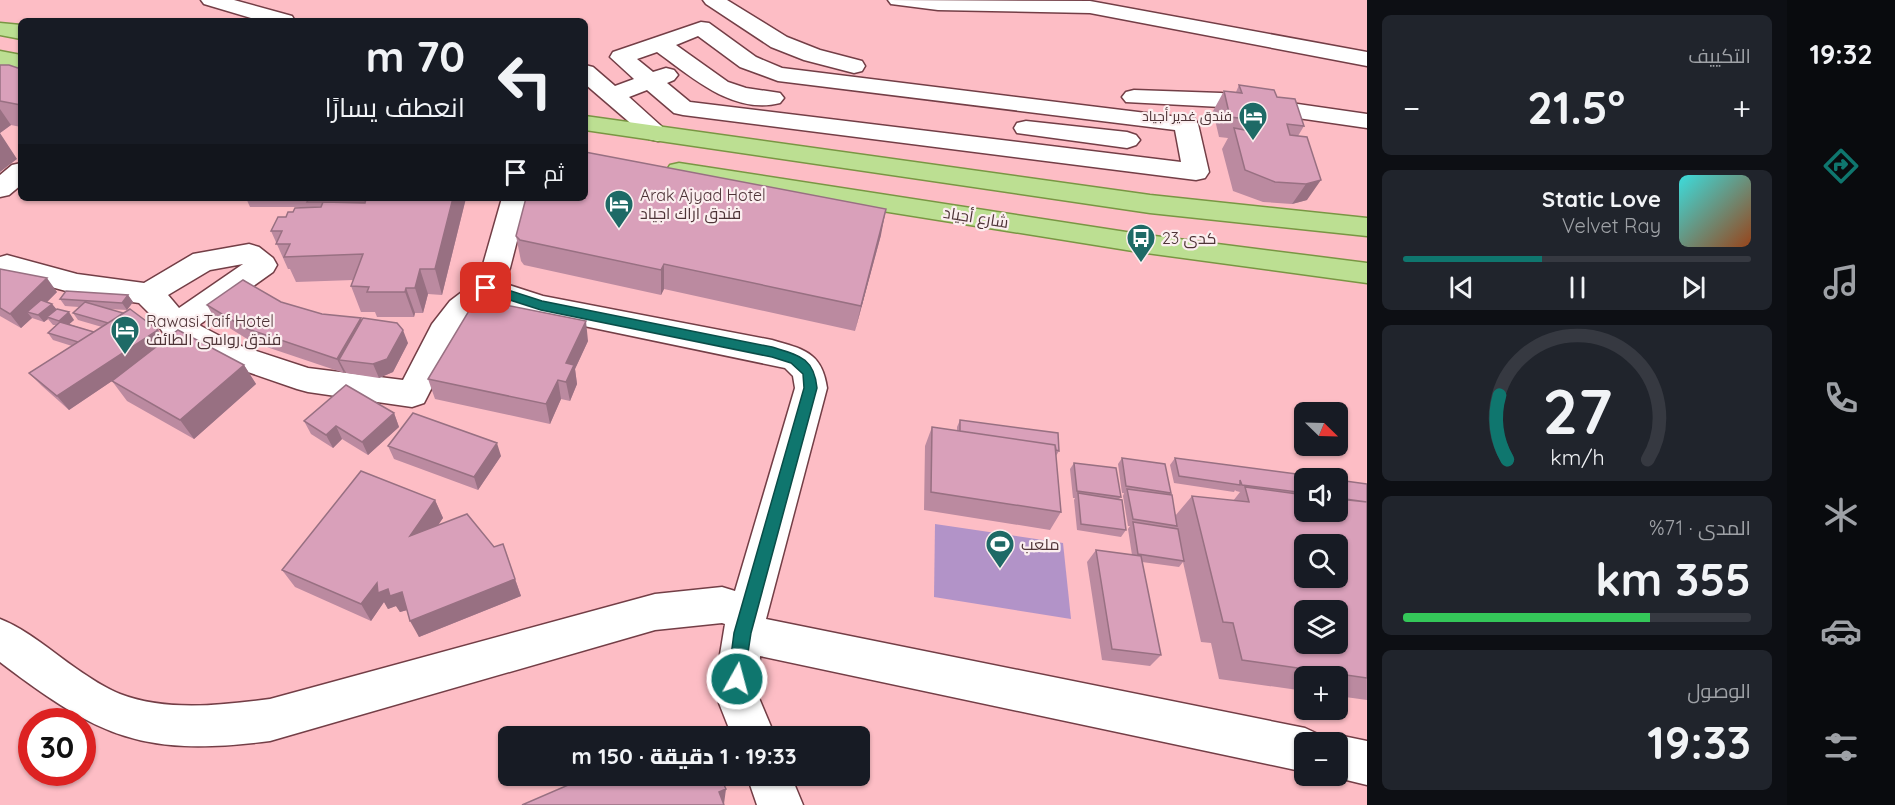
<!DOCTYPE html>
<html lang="ar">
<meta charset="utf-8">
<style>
:root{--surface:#171b24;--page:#20242c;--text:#f1f3f6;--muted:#9ea1a6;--line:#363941;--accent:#0f766e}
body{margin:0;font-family:Quicksand,Cairo,sans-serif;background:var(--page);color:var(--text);direction:rtl;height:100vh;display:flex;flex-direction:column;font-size:22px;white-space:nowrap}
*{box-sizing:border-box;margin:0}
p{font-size:20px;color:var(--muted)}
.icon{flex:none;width:33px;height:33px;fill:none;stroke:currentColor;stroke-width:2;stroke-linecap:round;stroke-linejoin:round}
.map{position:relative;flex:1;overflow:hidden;direction:ltr}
.panel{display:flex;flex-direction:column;gap:15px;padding:15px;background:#0d0f14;width:420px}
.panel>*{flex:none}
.guide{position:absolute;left:18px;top:18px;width:570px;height:183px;border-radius:9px;box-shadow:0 2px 4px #0004;direction:rtl;background:#171b24;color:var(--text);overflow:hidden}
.needle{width:39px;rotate:113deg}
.fabs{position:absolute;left:1294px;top:402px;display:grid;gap:12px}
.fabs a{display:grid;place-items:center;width:54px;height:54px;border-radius:9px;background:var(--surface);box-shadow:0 2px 4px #0004;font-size:30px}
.speed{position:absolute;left:18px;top:708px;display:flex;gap:12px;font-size:30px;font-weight:700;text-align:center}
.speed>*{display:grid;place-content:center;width:78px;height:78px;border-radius:50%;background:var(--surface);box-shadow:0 2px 4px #0004;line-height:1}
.speed .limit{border:9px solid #d22;background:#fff;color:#111}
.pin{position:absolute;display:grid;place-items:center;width:51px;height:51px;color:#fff;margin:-26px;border-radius:12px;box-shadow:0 3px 9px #0006}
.me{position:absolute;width:66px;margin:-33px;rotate:7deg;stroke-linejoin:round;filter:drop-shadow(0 0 4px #0008)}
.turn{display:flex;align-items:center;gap:21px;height:126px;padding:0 24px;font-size:27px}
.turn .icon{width:78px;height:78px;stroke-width:2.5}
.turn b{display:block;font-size:42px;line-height:51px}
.then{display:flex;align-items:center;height:57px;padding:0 24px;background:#0003;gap:12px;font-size:22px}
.big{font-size:45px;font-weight:800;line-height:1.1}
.panel .tile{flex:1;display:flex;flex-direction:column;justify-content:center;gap:9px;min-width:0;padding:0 21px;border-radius:9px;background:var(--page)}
.panel .dial{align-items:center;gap:0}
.dial svg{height:156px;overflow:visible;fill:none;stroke:var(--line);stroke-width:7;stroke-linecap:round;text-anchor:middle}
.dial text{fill:var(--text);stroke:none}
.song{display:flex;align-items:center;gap:18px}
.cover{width:72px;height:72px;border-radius:9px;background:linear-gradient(135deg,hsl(180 70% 55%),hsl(20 70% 35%))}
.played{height:6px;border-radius:3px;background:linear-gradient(90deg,var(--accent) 40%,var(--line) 40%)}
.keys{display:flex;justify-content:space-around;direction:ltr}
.heat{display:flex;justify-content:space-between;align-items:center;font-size:33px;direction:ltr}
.charge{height:9px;border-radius:4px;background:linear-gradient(90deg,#34c759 71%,var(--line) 0)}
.trip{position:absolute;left:498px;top:726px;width:372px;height:60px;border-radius:9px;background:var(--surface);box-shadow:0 2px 4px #0004;font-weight:800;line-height:60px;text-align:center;direction:rtl}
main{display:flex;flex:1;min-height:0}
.tab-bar{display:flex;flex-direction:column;width:108px;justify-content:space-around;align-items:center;background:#090b0e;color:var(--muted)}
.tab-bar .icon{width:42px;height:42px}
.tab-bar .current{color:var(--accent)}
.tab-bar b{font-size:27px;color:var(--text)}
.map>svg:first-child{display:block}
.green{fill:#b293c8}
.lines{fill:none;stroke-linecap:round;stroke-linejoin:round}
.minor-casing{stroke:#733e46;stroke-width:3}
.major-casing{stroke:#799643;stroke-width:3}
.minor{fill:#fff;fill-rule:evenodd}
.major{fill:#bcdf92;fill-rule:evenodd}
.wall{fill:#bb8aa0}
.shaded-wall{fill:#987082}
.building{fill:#d9a0ba;stroke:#987082;stroke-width:1.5;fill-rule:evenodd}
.route{fill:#0f766e;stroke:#0a4d48;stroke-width:1.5}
.labels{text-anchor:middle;stroke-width:4.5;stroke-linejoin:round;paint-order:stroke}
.far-poi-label{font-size:14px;fill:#4e3437;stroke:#fbeeef;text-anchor:end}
.poi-label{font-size:16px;fill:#4e3437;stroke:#fbeeef;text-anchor:start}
.street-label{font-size:16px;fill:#4e3437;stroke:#fbeeef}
</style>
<main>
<nav class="tab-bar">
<b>19:32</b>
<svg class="icon current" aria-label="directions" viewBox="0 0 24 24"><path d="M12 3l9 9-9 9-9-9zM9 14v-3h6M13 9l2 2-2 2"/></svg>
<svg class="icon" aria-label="music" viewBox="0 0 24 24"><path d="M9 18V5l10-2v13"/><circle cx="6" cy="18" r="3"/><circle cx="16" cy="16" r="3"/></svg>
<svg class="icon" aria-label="phone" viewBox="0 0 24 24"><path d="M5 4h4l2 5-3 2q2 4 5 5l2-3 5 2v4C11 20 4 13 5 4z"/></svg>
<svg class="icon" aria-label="climate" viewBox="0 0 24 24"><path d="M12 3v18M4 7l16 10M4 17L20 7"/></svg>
<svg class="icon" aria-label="car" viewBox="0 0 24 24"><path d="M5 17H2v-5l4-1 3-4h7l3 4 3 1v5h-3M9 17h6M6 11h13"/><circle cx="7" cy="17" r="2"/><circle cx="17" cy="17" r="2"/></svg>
<svg class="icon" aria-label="filters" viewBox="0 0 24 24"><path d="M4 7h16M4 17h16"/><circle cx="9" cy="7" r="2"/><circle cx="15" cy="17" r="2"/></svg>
</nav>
<section class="panel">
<div class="tile"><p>التكييف</p>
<div class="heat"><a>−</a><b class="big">21.5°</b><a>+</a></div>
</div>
<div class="tile">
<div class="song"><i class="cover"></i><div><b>Static Love</b><p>Velvet Ray</p></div></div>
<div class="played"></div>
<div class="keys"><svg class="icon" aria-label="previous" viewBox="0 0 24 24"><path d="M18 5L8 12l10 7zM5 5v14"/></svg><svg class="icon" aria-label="pause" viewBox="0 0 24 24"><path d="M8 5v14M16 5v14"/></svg><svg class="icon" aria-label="next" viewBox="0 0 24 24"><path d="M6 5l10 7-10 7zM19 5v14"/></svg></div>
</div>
<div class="tile dial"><svg viewBox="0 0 100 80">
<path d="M14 69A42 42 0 1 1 86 69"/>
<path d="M14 69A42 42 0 0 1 10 36" stroke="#0f766e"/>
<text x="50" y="56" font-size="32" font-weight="700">27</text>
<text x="50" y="72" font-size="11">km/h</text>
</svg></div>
<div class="tile"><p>المدى · 71%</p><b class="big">355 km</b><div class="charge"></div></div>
<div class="tile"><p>الوصول</p><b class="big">19:33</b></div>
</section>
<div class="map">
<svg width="1367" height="805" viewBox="0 0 1367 805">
<rect width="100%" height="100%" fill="#fdbdc5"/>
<!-- green -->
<path class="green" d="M935,524L1063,543L1071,619L934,597Z"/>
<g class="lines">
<!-- minor casing -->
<g class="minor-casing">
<path id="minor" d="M201,0H234L292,16L295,21H261L204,4Z
M703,0H727L787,37L820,50L862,61L865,66L862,71L854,73L804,60L771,47L706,4Z
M888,0L1090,1L1367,52V66L1090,13L938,10L891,4Z
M701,22L709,23L756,57L782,68L1195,119L1198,124L1209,172L1205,178L1196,180L683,115L674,113L647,90L629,97L670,134L667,139L658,141L649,139L585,84V65L593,67L615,86L634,79L610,57L613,52ZM698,36L740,67L778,81L1175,130L1181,162L690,102L667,83L674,80L678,75L674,70L666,68L653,72L637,59L657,52C692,77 733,115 780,103L784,98L780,93L746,88L728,82L676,45Z
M1134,90L1221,93L1367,114V128L1221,107L1126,102L1122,97L1126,92Z
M1026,121L1127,132L1136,135L1140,140L1136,145L1127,148L1017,133L1014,128L1017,123Z
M21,163V185L9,195L0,197V175L12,165Z
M502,198H528L510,268L503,283L543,296L772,340C803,349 822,352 827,388L766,619L1305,728L1320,735L1323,741L1338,735L1367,741V785L1330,776H1338V742H1305V772L760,656L759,698L775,736H732L717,698L716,679L725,624L722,623L655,630L270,741C143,757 100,738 0,662V619C28,630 52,652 77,669C90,678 105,688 120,694C167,712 222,705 270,699L655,594L722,587L735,591L795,388L793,376L785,368L541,317L491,300C454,332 446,362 424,403L412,407L308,392L297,389L213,360L164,334L151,315L139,303L77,294L0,273V257L7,255L77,274L144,283L193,254L249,244L259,247L273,258L277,265L273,272L199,325L235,344L308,368L403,380L432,324L450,301L475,282L482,268ZM243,264L179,308L168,295L210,270Z
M747,776H791L803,805H757Z"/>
</g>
<!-- major casing -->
<g class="major-casing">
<path id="major" d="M0,23L21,25V39L0,35Z
M0,51L21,55V69L0,65Z
M585,116L1150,195L1367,218V236L1150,213L585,130Z
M679,163L1139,234L1367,263V283L1139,252L670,177L666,171L670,165Z"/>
</g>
<!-- minor -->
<use href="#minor" class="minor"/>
<!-- major -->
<use href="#major" class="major"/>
</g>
<!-- wall -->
<path class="wall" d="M0,65L21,69V127L11,125L0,133Z
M1239,85L1277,97L1304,126L1298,136L1307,137V200L1292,204L1263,202L1233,191L1222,149L1228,138L1219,137L1213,111L1224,91L1236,92Z
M246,198H466L442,295L428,294L423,313H415L414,317H377L375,312H361L351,286L353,280L296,282L290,269H288L271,231L286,217L293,212L309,207H250Z
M881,235L855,331L664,289L661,295L524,265L521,261L516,236Z
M0,269L57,292L47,302L52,304L56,309L74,320L69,324L94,332L102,327L78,320L73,313L79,307L65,306L60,299L128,295L133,302L127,310L108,309L165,340L244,365L256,384L194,439L127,401L112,381L69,410L42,386L29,373L72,346L53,340L48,333L56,325H53L48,319L44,322L32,318L21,328L0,316Z
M281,302L322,314L362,320L408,343L393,372L379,378L346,373L345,371L344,373L252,342L215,319L207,305Z
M588,341L575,369L577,384L570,401L561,399L550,424L435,399L428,379Z
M394,413L399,427L368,455L342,439L333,448L311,434L304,421Z
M960,420L1059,451L1056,456L1061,512L1050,530L924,510L925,446L932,427L957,431V427Z
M388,446L501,456L478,490L394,459Z
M1122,458L1171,493L1169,495L1175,516L1192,496L1233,501L1240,492L1236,491L1235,490L1234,492L1174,483L1170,465L1175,458L1305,478V512H1338V480L1367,484V700L1338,696V676H1305V691L1219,679L1211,643L1201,642L1183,562L1179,567L1142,562L1161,655L1150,666L1102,660L1087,562L1096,550L1132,555L1128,529L1130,526H1128L1123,496L1124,493H1122L1118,464Z
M1074,463L1121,497L1119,499L1126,530L1121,537L1077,530L1074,500L1075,498H1073L1070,469Z
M435,500L443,518L437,526L515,579L521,596L419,637L407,610L400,612L396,606L388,609L384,602L371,621L295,587L282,570Z"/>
<!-- shaded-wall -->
<path class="shaded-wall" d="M0,109L11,125L0,133Z
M0,133L17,159L0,172Z
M1321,180L1307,200L1292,204L1306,184Z
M453,198H466L442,295L435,269Z
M886,209L881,235L855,331L861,306Z
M664,264V289L661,295V270Z
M420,269L428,294L423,313L415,288Z
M47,278L57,292L35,314L27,312L32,318L21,328L10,314Z
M406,288L415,313L414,317L405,292Z
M128,295L133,302L127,310L122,303Z
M52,304L58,311L47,317L48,319L44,322L38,315Z
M69,312L74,320L65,328L59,321Z
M361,318L367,332L339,360L345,371L344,373L337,359Z
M586,321L588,341L575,369L577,384L570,401L566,382V363Z
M158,330L167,344L69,410L57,396Z
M403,330L408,343L393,372L379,378L373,364Z
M244,365L256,384L194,439L180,420Z
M558,380L561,399L550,424L546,404Z
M394,413L399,427L368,455L362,442Z
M336,426L342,439L333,448L326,435Z
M497,443L501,456L478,490L474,477Z
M435,500L443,518L418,554L410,536Z
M515,579L521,596L419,637L410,621Z
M377,583L388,589L402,592L411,609L400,612L396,606L388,609L384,602L371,621L361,604Z
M726,789L724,804L721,805L719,792Z"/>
<!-- building -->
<path class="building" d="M0,65H9L21,69V105L0,101Z
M1239,85L1274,90L1277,97L1295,99L1304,126L1287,124L1290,135L1307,137L1321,180L1306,184L1275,182L1245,170L1234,128L1250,131L1247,119L1230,117L1224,91L1242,93Z
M585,152L886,209L861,306L664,264L661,270L520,240L516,236L526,198H585Z
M309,198H369L366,199L365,202H307Z
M374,198H453L435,269H420L415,288H406L405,292H367L369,287L351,286L363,254L284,257L290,244H276L282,231H271L278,217H286L288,212H293L295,208L321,207L323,202L365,203L366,199Z
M0,269L47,278L10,314L0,308Z
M243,280L281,302L322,314L361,318L337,359L245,328L207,305Z
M66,291L128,295L122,303L60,299Z
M476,299L586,321L566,363L574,365L566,382L558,380L546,404L428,379Z
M41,300L52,304L38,315L27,312Z
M85,302L123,313L108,323L73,313Z
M57,309L69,312L59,321L47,317Z
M130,309L158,330L57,396L29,373Z
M363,318L397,323L403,330L387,359L373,364L339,360Z
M60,322L94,332L78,342L48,333Z
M178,330L244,365L180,420L112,381Z
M346,385L394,413L362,442L336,426L326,435L304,421Z
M413,413L497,443L474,477L388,446Z
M960,420L1058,433L1059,451L1056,450L1055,445L960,431Z
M932,427L1055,445L1061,512L931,492Z
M1122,458L1165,464L1171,493L1126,486Z
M1175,458L1327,478H1305V493L1242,485L1240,480V485L1179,476Z
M1074,463L1116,468L1121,497L1077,491Z
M361,471L435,500L410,536L467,514L494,547L503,544L515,579L410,621L402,592L390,596L388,589L378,593L377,583L361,604L282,570Z
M1338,480L1367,484V502L1338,498Z
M1245,487L1305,495V512H1338V499L1367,502V678L1242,660L1233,623L1223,622L1192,496L1249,502ZM1305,544H1338V578H1305ZM1305,610H1338V644H1305Z
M1127,489L1172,495L1177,526L1133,519Z
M1078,493L1122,500L1126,530L1081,524Z
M1133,522L1178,529L1184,561L1138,554Z
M1096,550L1141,556L1161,655L1112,649Z
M589,776H720L726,789L719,792L724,805H522Z"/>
<!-- route -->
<path class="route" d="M486,283L542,301L772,347C798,355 814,357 817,388L751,633L743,685L737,688L731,685L728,679L734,633L804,388L803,374L791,363L772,357L541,310L482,291L480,288Z"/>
<!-- icons -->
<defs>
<g id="hotel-pin" transform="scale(1.5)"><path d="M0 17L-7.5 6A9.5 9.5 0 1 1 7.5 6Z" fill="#1e6a66" stroke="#fbeeef"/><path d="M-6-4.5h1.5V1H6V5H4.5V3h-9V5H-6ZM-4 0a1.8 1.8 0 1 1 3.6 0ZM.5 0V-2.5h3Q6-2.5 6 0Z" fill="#fff"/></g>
<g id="bus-pin" transform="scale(1.5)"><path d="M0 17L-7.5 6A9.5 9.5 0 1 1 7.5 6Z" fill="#1e6a66" stroke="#fbeeef"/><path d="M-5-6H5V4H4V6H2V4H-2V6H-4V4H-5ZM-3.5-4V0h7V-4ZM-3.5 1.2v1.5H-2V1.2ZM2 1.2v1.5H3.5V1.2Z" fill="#fff"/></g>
<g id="stadium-pin" transform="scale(1.5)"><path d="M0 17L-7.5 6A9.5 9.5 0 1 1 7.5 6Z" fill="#1e6a66" stroke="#fbeeef"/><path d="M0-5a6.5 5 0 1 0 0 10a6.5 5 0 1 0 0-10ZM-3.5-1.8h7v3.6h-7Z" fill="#fff"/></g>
</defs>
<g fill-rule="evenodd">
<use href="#hotel-pin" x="1253" y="116"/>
<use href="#hotel-pin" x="619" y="204"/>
<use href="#bus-pin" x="1141" y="238"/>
<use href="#hotel-pin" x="125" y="330"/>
<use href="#stadium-pin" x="1000" y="544"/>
</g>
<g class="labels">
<!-- far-poi labels -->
<g class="far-poi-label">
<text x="1232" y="121">فندق غدير أجياد</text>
</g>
<!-- poi labels -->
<g class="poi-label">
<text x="640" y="201">Arak Ajyad Hotel<tspan x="640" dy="18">فندق اراك اجياد</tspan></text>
<text x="1162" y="244">كدى 23</text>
<text x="146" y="327">Rawasi Taif Hotel<tspan x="146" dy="18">فندق رواسى الطائف</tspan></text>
<text x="1021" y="550">ملعب</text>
</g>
<!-- street labels -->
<g class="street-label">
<text transform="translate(976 217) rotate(9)" y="6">شارع أجياد</text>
</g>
</g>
</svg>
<div class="fabs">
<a><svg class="needle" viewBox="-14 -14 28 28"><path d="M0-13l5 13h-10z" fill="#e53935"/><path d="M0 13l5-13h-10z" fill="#9ea1a6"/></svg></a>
<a><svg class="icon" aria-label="sound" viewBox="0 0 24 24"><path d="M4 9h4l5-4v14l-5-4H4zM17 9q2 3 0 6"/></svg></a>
<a><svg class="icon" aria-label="search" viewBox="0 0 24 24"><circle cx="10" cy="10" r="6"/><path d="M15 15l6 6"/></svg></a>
<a><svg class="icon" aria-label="layers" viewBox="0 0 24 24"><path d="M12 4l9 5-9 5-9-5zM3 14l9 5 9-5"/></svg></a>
<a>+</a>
<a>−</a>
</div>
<div class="speed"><div class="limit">30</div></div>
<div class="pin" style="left:486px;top:288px;background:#d93025"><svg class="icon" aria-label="arrive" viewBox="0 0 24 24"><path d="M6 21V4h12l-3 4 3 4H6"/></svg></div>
<svg class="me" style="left:737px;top:679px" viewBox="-20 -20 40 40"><circle r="17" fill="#0f766e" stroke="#fff" stroke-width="3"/><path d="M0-11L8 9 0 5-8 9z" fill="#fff"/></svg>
<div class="trip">19:33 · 1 دقيقة · 150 m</div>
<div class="guide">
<div class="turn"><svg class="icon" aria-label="left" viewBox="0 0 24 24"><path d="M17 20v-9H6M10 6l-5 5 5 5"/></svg><div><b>70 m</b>انعطف يسارًا</div></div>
<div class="then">ثم<svg class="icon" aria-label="arrive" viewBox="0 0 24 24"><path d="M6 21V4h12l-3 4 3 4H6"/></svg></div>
</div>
</div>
</main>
